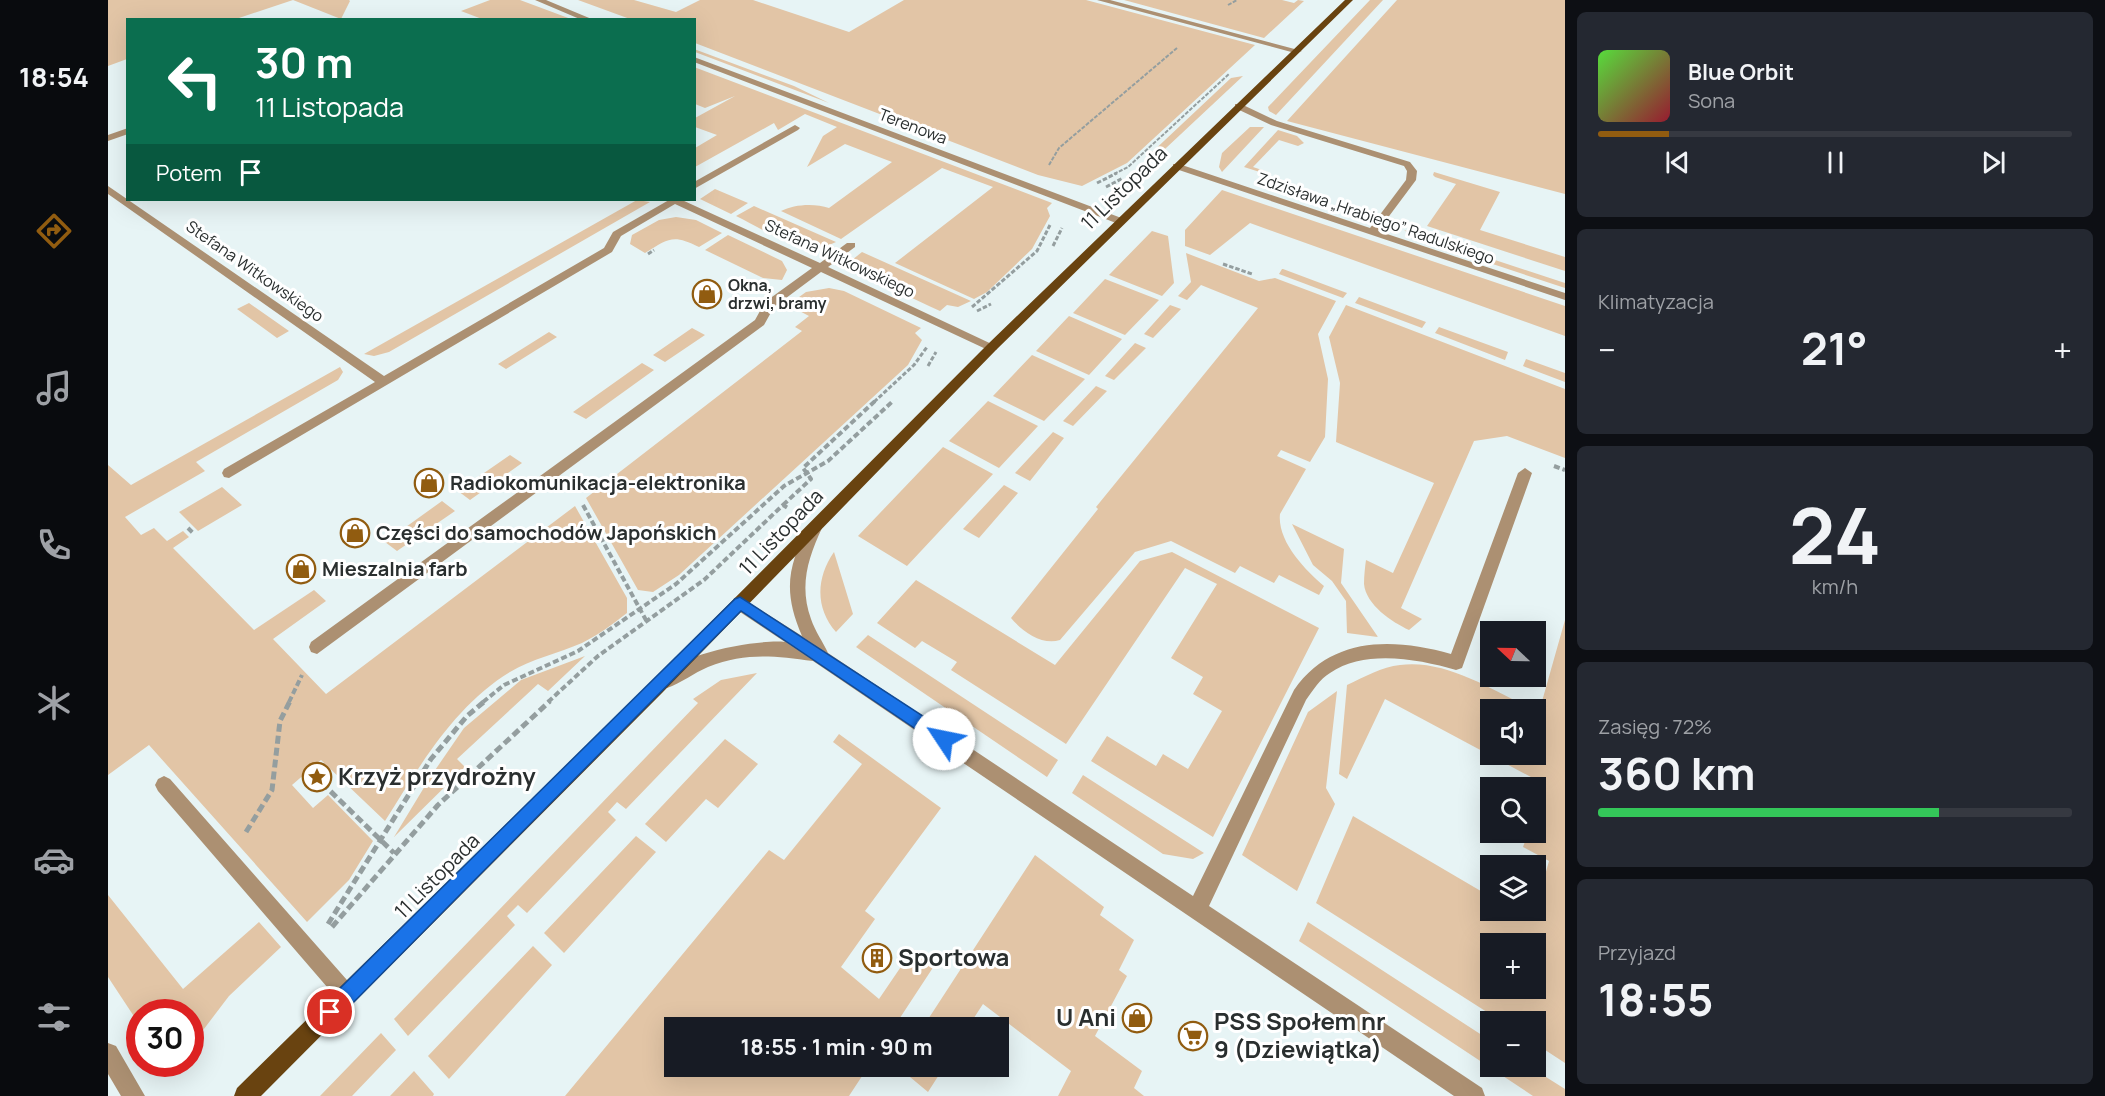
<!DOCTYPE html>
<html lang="pl">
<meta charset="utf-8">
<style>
:root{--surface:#171b24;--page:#242831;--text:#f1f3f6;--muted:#9ea1a6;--line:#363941;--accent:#915c10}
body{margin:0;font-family:Manrope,sans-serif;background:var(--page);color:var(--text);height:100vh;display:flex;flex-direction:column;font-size:22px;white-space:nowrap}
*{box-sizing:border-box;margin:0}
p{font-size:20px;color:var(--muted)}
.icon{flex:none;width:33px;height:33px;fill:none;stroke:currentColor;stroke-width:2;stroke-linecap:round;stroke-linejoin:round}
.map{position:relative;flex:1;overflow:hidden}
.sheet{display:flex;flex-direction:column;gap:12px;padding:12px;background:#0d0f14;width:540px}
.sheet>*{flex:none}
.guide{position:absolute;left:18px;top:18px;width:570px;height:183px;border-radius:0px;box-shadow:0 6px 24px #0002;background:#0b6e4f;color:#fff;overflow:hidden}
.needle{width:39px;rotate:292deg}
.controls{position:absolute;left:1372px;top:621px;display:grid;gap:12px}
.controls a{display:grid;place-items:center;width:66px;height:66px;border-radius:0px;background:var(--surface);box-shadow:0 6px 24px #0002;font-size:30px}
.speed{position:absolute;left:18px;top:999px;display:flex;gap:12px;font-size:30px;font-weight:700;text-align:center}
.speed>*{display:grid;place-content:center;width:78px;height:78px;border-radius:50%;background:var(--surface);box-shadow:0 6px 24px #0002;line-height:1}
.speed .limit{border:9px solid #d22;background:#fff;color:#111}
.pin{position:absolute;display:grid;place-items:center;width:51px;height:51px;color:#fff;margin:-26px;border:3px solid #fff;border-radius:50%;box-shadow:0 2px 6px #0007}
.me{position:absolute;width:66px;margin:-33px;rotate:304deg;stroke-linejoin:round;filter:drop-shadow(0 0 4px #0008)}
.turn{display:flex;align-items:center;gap:21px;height:126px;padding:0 30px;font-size:27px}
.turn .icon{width:78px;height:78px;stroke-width:2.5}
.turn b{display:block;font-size:42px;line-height:51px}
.then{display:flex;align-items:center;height:57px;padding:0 30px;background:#0003;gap:12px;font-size:22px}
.big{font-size:45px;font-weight:700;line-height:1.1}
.sheet .widget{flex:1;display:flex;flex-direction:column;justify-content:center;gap:9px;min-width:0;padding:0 21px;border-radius:9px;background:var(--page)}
.sheet .dial{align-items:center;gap:0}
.dial b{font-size:78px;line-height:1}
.song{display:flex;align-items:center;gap:18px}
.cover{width:72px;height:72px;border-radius:9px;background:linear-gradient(135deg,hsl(110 70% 55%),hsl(350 70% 35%))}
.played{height:6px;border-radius:3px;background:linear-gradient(90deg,var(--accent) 15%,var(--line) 15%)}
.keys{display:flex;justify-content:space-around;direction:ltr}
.heat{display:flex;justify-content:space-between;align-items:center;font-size:33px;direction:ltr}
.charge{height:9px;border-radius:4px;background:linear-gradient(90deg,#34c759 72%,var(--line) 0)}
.trip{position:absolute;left:556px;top:1017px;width:345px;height:60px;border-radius:0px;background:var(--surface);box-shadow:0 6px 24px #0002;font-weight:700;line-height:60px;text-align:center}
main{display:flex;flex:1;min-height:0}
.menu{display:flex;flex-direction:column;width:108px;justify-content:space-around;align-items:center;background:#090b0e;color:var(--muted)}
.menu .icon{width:42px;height:42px}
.menu .current{color:var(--accent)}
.menu b{font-size:27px;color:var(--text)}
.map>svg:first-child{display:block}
.green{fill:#e2c5a6;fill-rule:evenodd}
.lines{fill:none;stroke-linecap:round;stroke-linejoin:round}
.path-far3{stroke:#949e9f;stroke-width:2;stroke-dasharray:4 1.5;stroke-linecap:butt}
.path-far2{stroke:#949e9f;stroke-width:3;stroke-dasharray:4.5 2;stroke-linecap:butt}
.path-far1{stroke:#949e9f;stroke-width:4;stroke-dasharray:6 3;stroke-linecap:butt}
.path{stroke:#949e9f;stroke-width:5;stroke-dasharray:8 4;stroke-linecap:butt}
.minor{fill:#ac9072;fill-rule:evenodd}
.major{fill:#694310;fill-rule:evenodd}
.route{fill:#1a73e8;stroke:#114b97;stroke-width:1.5}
.labels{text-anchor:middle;stroke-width:6;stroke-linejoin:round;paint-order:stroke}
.far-street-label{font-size:16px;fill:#2a2f2f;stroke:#fff}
.far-poi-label{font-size:16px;font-weight:bold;fill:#2a2f2f;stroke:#fff;text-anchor:start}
.street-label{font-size:20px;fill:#2a2f2f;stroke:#fff}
.poi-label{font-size:20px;font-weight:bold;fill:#2a2f2f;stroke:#fff;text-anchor:start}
.near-poi-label{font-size:24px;font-weight:bold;fill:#2a2f2f;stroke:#fff;text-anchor:start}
</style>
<main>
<nav class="menu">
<b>18:54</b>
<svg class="icon current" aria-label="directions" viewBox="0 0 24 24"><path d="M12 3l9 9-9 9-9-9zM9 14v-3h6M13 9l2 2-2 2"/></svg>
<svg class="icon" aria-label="music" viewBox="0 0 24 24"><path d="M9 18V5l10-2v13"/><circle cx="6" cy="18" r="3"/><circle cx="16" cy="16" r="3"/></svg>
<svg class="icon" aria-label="phone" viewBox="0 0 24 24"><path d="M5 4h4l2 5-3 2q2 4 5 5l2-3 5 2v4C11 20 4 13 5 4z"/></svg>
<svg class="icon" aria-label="climate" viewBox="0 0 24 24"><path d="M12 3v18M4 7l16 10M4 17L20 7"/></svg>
<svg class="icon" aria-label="car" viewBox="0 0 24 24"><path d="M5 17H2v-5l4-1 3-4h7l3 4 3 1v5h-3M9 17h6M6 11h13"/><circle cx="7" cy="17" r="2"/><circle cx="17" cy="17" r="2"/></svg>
<svg class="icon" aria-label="filters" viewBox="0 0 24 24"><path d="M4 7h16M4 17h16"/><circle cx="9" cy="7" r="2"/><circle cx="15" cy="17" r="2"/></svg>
</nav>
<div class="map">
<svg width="1457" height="1096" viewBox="0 0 1457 1096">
<rect width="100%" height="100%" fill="#e7f4f5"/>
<!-- green -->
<path class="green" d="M0,0H241L242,1L233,19L185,0L128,19L20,20L19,59L0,66Z
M382,0H412L463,19H374L353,11Z
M470,0H526L568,12L592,0H645L741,32L796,0H978L1147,45L1019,163L974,186L930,175L587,43L586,20L522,19Z
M1016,0H1174L1186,3L1190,0L1196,1L1156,38Z
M1262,0H1275L1168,115L1161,111L1160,107Z
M1289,0H1457V194L1179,121Z
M586,49L686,86L721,103L587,52Z
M586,67L944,203L939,208L942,216L924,249L879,292L866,299L787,263L885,187L834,168L733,239L673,211C686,204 707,203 721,208L784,162L737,144L699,167L715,136L729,127L697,114L670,130L666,123L587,167V148L609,135L587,127V118L627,96L597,108L587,104Z
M1135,76L1042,163L1040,156L1123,78Z
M1142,127H1156L1114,172L1111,167L1114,153Z
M1170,130L1189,136L1196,143L1190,146L1171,140L1145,167L1160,172L1158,174L1136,167Z
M1326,172L1392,192L1372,230L1457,257V271L1319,226L1348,184L1327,177L1325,175Z
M607,189L640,203L623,214L592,199Z
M1114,190L1457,306V336L1142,223L1102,255L1077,246V230Z
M529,200L542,202L281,352L266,356L256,354Z
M646,206L728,242C697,259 657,230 628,216Z
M568,217L588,220L614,233L591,247C565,234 561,238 537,253L522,244L524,235L551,220Z
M1296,230L1457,283V288L1309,239Z
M1044,231L1060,236L1066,283L1054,296L1001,275Z
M620,235L674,261L679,270L674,280L655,278L597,250Z
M754,252L863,301L850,307L839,305L832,311L821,306L749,272L743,264L744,260Z
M1078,253L1151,281L1167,278L1228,301L1210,334L1220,379L1217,437L1202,462L1173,450L1169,456L1198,469L1172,514C1169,541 1197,570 1216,586L1211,595L1171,575L1166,583L1132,566L1127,573L1063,541L1027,552L952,640C934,646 914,631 903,618L990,509L988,507L1150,308L1093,285L1079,300L1070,296L1083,282Z
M1174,269H1175L1239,293L1235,298L1171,274Z
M997,279L1051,300L1017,335L965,313Z
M721,288L736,291L813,328L807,333L814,340L800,365L571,575L545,592L530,590L478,498L694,331L687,327L701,316L680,305L698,292Z
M1251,297L1318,322L1314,328L1247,303Z
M141,303L181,331L169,338L129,309Z
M1062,305L1073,309L1045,338L1036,334Z
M1238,305L1457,389V458L1399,436L1366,441L1293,608L1314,619L1301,630C1284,622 1258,605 1256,584C1256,576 1257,567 1258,560L1285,573L1326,483L1228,442L1232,383L1221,337Z
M961,316L1014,339L981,375L928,351Z
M1331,327L1400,352L1397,360L1327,333Z
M584,328L597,335L557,362L545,355Z
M441,332L449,337L398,369L390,364Z
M1027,343L1038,348L1006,380L997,376Z
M924,355L977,379L936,421L885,396Z
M1418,359L1457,373V382L1415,366Z
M534,363L546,370L478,419L465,412Z
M232,367L235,372L230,380L88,462L97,471L17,517L33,535L46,528L59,541L75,531L81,537L65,548L146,630L206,590L218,601L165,639L218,694L467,506L519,598V613C505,624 490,635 474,643C451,653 423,659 402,672C346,706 311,767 277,821L213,760L184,785L205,808L220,795L265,841L241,880L199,922L41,745L0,775V465L23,485Z
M988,386L999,391L965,426L955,421Z
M880,401L930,426L891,468L841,441Z
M945,432L956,438L922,481L907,473Z
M835,447L885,474L799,566L750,536Z
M402,455L414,463L362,500L350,491Z
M896,485L910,493L871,538L855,529Z
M114,487L134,505L90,531L71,512Z
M334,501L347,511L289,551L277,542Z
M1184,524L1236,549L1233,583L1270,637L1239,633L1238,601L1224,581L1205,565Z
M726,552L745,614L728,632C707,608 708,578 726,552Z
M1064,552L1211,628L1105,837L983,761L999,736L1048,766L1055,754L1080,769L1114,711L1085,694L1095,677L1063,658L1109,584L1077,568L958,744L843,670L849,662L814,641L807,648L769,623L808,580L947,665L1032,561Z
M1457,620V1063L1428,1044V1022L1393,1021L1208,903L1245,816L1383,897V910L1406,911L1424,921L1441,861L1415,847L1420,833L1428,832V804L1434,783L1277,699L1239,779L1231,774L1239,685C1256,677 1274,667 1292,665C1338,659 1384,690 1424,709L1383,710V754H1428V712H1431ZM1383,944H1428V988H1383Z
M760,635L950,760L939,777L748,647Z
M477,656L440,691L430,684L349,759L357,767L286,837L323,776L356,728L413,680Z
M649,673L518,809L509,802L500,812L508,820L419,913L410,905L399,916L407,925L300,1036L286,1019L590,703L585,699L613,680Z
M1229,691L1218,788L1227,804L1189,891L1134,855L1200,712Z
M731,734L833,808L757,911L767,919L733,967L771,999L805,949L826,966L786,1027L567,1028V1066L760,1067L741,1096H457L661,850L676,860L754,764L725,742Z
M617,739L650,764L610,808L598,799L558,842L537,824Z
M975,775L1096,853L1085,859L1055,854L964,793Z
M528,836L548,852L456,953L436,933Z
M927,855L996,907L992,915L1026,940L1011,970L1019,976L987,1036L1034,1071L1026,1088L1036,1096H950L963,1071L875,1004L860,1027H815Z
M0,895L75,989L151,922L173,947L121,996L83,1046L82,1012H32L31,1024L0,977Z
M1200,922L1383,1041V1066L1422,1067L1457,1089V1096H1425L1191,941Z
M425,946L444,965L341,1079L320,1056Z
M273,1033L288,1050L244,1096H212Z
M790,1067H836L820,1092Z
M306,1071L326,1094L325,1096H282Z"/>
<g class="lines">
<!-- path-far3 -->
<path class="path-far3" d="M1120,5L1129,0
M941,165L951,148L1069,48
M1006,174L1020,167L1121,74"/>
<!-- path-far2 -->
<path class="path-far2" d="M989,183L1009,173
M998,187L1015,178
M945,246L954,228
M540,254L546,250
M1115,264L1144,274
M864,307L929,251L942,225
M869,311L883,304
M820,366L828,352
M766,402L806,365L819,347"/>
<!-- path-far1 -->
<path class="path-far1" d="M1446,466L1457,470
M475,505L539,622
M675,505L703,479L695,468L767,401
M80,528L86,534
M181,702L194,675
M375,702L396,685L470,651L568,584L676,486L720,461L785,401
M440,702L490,656L596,580L675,505L680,508"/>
<!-- path -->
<path class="path" d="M214,783L286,853
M138,832L164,790L172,721L182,701
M220,924L323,759L359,716L377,701
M224,927L330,805L442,701"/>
<!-- minor -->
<path class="minor" d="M427,0H438L486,20H474Z
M989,0H1002L1194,51L1187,53Z
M586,57L1016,219L1017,221L1008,223L586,62Z
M1127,104H1133L1169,121L1302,162L1309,171L1308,180L1270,231L1457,293V300L1065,168V164H1071L1262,228L1298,180L1299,171L1296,166L1163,125L1127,108Z
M687,125L692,128L690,130L586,189V182Z
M20,128V134L0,141V135Z
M0,186L276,376L496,248L505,232L561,200H574L712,263L739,243H747V247L720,267L890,347L888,350H880L713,272L666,307L656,325L209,654L203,652L201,647L203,642L647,320L657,302L704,268L567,204L513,236L504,252L121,478L116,477L114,473L116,469L267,382L0,194Z
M1417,468L1424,473L1354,668L1348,670C1310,659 1257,649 1222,673C1212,679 1205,690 1198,700L1101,906L1374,1088L1377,1096H1346L705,661C666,656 638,652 600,667C586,673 573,683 559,688L553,686L551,681C564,654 649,639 677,642L626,608L624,603L626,598L632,597L694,636C675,592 679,566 702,524H712L714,528C700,558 691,586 703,619C707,631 715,642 720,653L1085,896L1186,690C1224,636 1285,638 1343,654L1410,473Z
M56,776L62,779L246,988L250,995L246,1002L239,1006L232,1002L50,791L47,785L50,779Z
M0,1043L8,1046L37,1096H13L0,1074Z"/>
<!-- major -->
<path class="major" d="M1237,0H1245L888,350L554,693L153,1096H126L129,1088L542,683L880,344Z"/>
</g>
<!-- route -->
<path class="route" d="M632,597L841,733L844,739L841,744L836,746L830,744L633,611L229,1019L222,1022L215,1019L212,1012L215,1005L627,599Z"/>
<!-- icons -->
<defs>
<g id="shop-ring" transform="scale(1.5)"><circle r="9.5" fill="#fff" stroke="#915c10" stroke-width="1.5"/><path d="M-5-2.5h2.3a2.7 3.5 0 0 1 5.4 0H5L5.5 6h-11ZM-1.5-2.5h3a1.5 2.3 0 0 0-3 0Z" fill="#915c10"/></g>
<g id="sight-ring" transform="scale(1.5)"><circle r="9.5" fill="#fff" stroke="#915c10" stroke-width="1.5"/><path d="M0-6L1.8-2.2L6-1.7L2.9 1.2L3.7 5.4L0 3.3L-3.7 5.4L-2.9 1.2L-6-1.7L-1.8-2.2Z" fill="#915c10"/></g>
<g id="building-ring" transform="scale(1.5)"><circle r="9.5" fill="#fff" stroke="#915c10" stroke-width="1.5"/><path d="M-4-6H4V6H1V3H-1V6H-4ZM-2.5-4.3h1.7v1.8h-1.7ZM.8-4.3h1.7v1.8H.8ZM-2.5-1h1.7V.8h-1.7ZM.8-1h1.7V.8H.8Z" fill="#915c10"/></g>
<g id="supermarket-ring" transform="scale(1.5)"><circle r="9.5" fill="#fff" stroke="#915c10" stroke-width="1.5"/><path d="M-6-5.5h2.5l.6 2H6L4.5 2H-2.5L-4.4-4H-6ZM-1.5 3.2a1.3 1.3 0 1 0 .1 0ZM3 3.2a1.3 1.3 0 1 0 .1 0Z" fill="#915c10"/></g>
</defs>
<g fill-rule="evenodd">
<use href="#shop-ring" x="599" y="294"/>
<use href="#shop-ring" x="321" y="483"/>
<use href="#shop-ring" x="247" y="533"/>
<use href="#shop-ring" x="193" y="569"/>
<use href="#sight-ring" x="209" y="777"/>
<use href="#building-ring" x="769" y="958"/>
<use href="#shop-ring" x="1029" y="1018"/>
<use href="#supermarket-ring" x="1085" y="1036"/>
</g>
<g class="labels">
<!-- far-street labels -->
<g class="far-street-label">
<text transform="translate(805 126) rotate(21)" y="6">Terenowa</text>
<text transform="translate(1268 218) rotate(19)" y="6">Zdzisława „Hrabiego” Radulskiego</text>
<text transform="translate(732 258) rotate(25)" y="6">Stefana Witkowskiego</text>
<text transform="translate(147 271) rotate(35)" y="6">Stefana Witkowskiego</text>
</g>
<!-- far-poi labels -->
<g class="far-poi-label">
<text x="620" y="291">Okna,<tspan x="620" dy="18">drzwi, bramy</tspan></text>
</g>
<!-- street labels -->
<g class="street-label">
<text transform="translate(1016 188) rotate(-44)" y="7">11 Listopada</text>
<text transform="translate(673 532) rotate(-46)" y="7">11 Listopada</text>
<text transform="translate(329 876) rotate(-45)" y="7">11 Listopada</text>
</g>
<!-- poi labels -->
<g class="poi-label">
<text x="342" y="490">Radiokomunikacja-elektronika</text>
<text x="268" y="540">Części do samochodów Japońskich</text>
<text x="214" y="576">Mieszalnia farb</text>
</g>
<!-- near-poi labels -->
<g class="near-poi-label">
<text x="230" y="785">Krzyż przydrożny</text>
<text x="790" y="966">Sportowa</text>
<text x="1008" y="1026" text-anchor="end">U Ani</text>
<text x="1106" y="1030">PSS Społem nr<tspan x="1106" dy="28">9 (Dziewiątka)</tspan></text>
</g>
</g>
</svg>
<div class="controls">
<a><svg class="needle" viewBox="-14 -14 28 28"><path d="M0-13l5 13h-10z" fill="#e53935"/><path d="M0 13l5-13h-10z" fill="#9ea1a6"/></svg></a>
<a><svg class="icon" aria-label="sound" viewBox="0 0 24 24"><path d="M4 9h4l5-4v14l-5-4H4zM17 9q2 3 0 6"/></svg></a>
<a><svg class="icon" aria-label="search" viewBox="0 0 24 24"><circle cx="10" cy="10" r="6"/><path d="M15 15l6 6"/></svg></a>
<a><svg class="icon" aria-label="layers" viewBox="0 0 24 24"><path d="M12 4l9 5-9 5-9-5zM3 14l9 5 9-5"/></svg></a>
<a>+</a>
<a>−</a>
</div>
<div class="speed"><div class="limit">30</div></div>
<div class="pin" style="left:222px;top:1012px;background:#d93025"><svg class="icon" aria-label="arrive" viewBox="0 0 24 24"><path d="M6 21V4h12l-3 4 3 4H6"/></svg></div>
<svg class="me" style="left:836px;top:739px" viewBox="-20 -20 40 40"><circle r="19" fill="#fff"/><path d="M0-13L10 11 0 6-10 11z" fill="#1a73e8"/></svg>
<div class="trip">18:55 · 1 min · 90 m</div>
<div class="guide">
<div class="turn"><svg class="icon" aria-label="left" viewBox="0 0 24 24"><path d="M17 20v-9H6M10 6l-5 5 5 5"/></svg><div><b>30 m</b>11 Listopada</div></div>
<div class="then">Potem<svg class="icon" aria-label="arrive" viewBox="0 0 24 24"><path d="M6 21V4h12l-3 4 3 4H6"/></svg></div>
</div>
</div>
<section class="sheet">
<div class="widget">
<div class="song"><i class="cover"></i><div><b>Blue Orbit</b><p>Sona</p></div></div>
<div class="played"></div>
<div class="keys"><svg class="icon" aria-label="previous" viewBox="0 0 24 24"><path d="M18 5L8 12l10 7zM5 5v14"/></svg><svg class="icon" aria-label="pause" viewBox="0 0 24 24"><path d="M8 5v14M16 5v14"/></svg><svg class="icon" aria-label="next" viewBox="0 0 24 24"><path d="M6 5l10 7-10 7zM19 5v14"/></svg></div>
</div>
<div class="widget"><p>Klimatyzacja</p>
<div class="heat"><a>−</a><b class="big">21°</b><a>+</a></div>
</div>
<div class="widget dial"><b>24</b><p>km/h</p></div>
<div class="widget"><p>Zasięg · 72%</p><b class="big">360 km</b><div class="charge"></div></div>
<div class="widget"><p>Przyjazd</p><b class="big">18:55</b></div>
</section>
</main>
